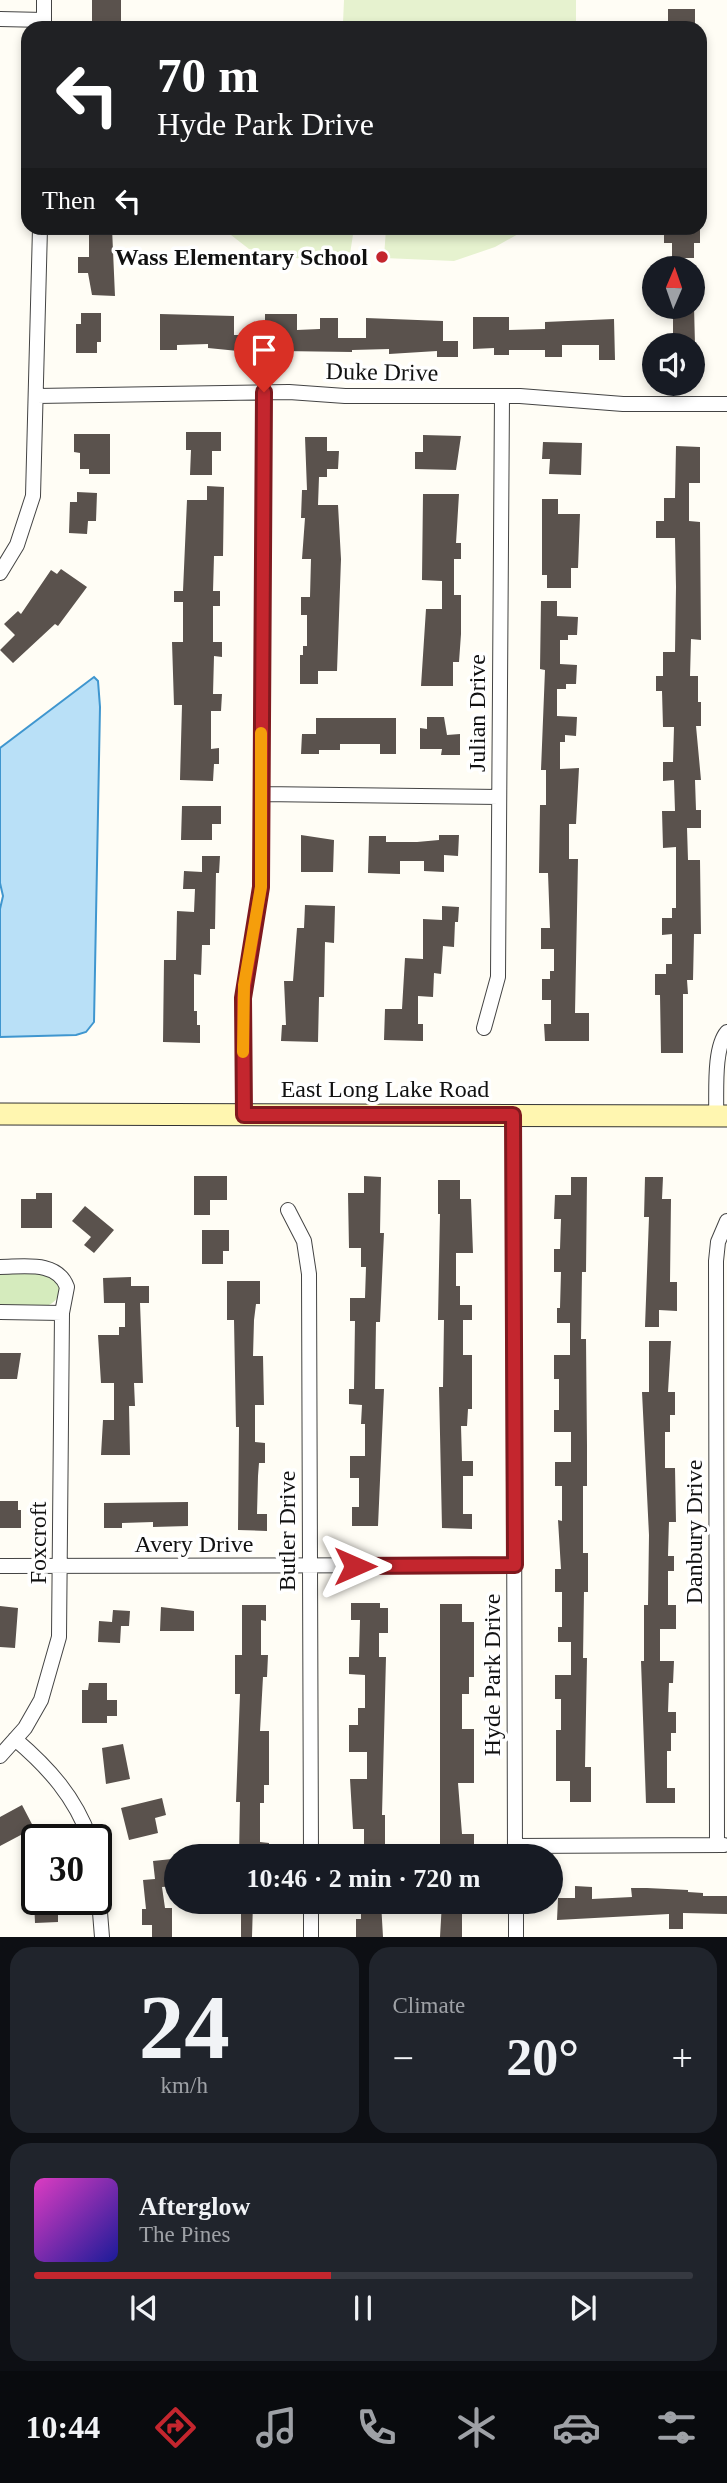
<!DOCTYPE html>
<meta charset="utf-8">
<style>
:root{--surface:#171b24;--page:#20242c;--text:#f1f3f6;--muted:#9ea1a6;--line:#363941;--accent:#c4262e}
body{margin:0;font-family:Georgia,serif;background:var(--page);color:var(--text);height:100vh;display:flex;flex-direction:column;font-size:26px;white-space:nowrap}
*{box-sizing:border-box;margin:0}
p{font-size:23px;color:var(--muted)}
.icon{flex:none;width:38px;height:38px;fill:none;stroke:currentColor;stroke-width:2;stroke-linecap:round;stroke-linejoin:round}
.map{position:relative;height:1937px;overflow:hidden}
.panel{display:flex;flex-direction:column;gap:10px;padding:10px;background:#0d0f14;flex:1}
.panel>*{flex:none}
.banner{position:absolute;left:21px;top:21px;width:686px;height:214px;border-radius:21px;box-shadow:0 4px 10px #0003;background:#202124;color:#fff;overflow:hidden}
.needle{width:46px;rotate:2deg}
.tools{position:absolute;left:642px;top:256px;display:grid;gap:14px}
.tools a{display:grid;place-items:center;width:63px;height:63px;border-radius:50%;background:var(--surface);box-shadow:0 4px 10px #0003;font-size:35px}
.speed{position:absolute;left:21px;top:1824px;display:flex;gap:14px;font-size:35px;font-weight:700;text-align:center}
.speed>*{display:grid;place-content:center;width:91px;height:91px;border-radius:50%;background:var(--surface);box-shadow:0 4px 10px #0003;line-height:1}
.speed .limit{border:4px solid #111;border-radius:10px;background:#fff;color:#111}
.pin{position:absolute;display:grid;place-items:center;width:60px;height:60px;color:#fff;margin:-72px -30px;border-radius:50% 50% 50% 0;rotate:-45deg;box-shadow:0 0 7px #0007}
.pin .icon{rotate:45deg}
.me{position:absolute;width:77px;margin:-38px;rotate:90deg;stroke-linejoin:round;filter:drop-shadow(0 0 5px #0008)}
.turn{display:flex;align-items:center;gap:24px;height:147px;padding:0 21px;font-size:32px}
.turn .icon{width:91px;height:91px;stroke-width:2.5}
.turn b{display:block;font-size:49px;line-height:60px}
.then{display:flex;align-items:center;height:66px;padding:0 21px;background:#0003;gap:14px;font-size:26px}
.big{font-size:52px;font-weight:700;line-height:1.1}
.panel .card{flex:1;display:flex;flex-direction:column;justify-content:center;gap:10px;min-width:0;padding:0 24px;border-radius:21px;background:var(--page)}
.panel .dial{align-items:center;gap:0}
.dial b{font-size:91px;line-height:1}
.song{display:flex;align-items:center;gap:21px}
.cover{width:84px;height:84px;border-radius:10px;background:linear-gradient(135deg,hsl(310 70% 55%),hsl(240 70% 35%))}
.played{height:7px;border-radius:4px;background:linear-gradient(90deg,var(--accent) 45%,var(--line) 45%)}
.keys{display:flex;justify-content:space-around;direction:ltr}
.heat{display:flex;justify-content:space-between;align-items:center;font-size:38px;direction:ltr}
.panel .tiles{flex:1;display:grid;gap:10px;grid-template-columns:1fr 1fr}
.card:last-child{grid-column:span 2}
.trip{position:absolute;left:164px;top:1844px;width:399px;height:70px;border-radius:35px;background:var(--surface);box-shadow:0 4px 10px #0003;font-weight:700;line-height:70px;text-align:center}
.tab-bar{display:flex;height:112px;justify-content:space-around;align-items:center;background:#090b0e;color:var(--muted)}
.tab-bar .icon{width:49px;height:49px}
.tab-bar .active{color:var(--accent)}
.tab-bar b{font-size:32px;color:var(--text)}
.map>svg:first-child{display:block}
.green{fill:#d5ebbd}
.pitch{fill:#e6f2cf}
.water{fill:#b9e0f7;stroke:#3f96cf;stroke-width:2}
.building{fill:#5a524d}
.lines{fill:none;stroke-linecap:round;stroke-linejoin:round}
.minor-casing{stroke:#444;stroke-width:16}
.secondary-casing{stroke:#333;stroke-width:23}
.minor{stroke:#fff;stroke-width:14}
.secondary{stroke:#fff6b0;stroke-width:21}
.route-casing{stroke:#7f191e;stroke-width:18}
.route{stroke:#c4262e;stroke-width:12}
.slow{stroke:#f59e0b;stroke-width:12}
.poi-dot{fill:#c4262e;stroke:#fff;stroke-width:2.5}
.labels{text-anchor:middle;stroke-width:7;stroke-linejoin:round;paint-order:stroke}
.poi-label{font-size:24px;font-weight:bold;fill:#111;stroke:#fff;text-anchor:end}
.street-label{font-size:24px;fill:#111;stroke:#fff}
</style>
<div class="map">
<svg width="727" height="1937" viewBox="0 0 727 1937">
<rect width="100%" height="100%" fill="#fffdf5"/>
<!-- green -->
<path class="green" d="M0,1273C15,1273 54,1267 59,1286C61,1295 56,1301 49,1305L0,1306Z"/>
<!-- pitch -->
<path class="pitch" d="M344,0H576V28L343,23Z
M222,228H354L350,254L312,261L249,249Z
M386,228H529L495,247L454,261L384,258Z"/>
<!-- water -->
<path class="water" d="M94,677L98,681L100,707L94,1022L86,1032L76,1035L0,1037V909L3,896L0,883V748Z"/>
<!-- building -->
<path class="building" d="M92,0H121V28H92Z
M668,9H695V28H668Z
M89,228H112L115,296L92,295L88,273H78V257H89Z
M664,228H700V243H694V258H672V243H664Z
M673,306H694L695,345H673Z
M81,313H101V342H97V353H76V324H81Z
M160,314L234,316V335H248V352L208,348V344L177,345V350H160Z
M265,314H297V330L320,329V318H338V338H366V318L443,321V341H458V357H437V351L389,354V349L352,350V352L281,351V346H265Z
M473,317H509V330L545,329V322L614,319L615,360H599V345H562V357H545V350H509V355H494V348L473,349Z
M186,432H221V451H212V475H190L191,450H186Z
M74,434H110V474H89V469H80V453L74,452Z
M423,435L461,436L456,470L415,469V452H423Z
M305,437H327V451H339L338,469H327V477H319L318,505H338L341,559L337,671H318V684H300V655H303V646H307V615H301V597H310L311,559H302L305,518H301L302,490H307Z
M543,442L582,443L581,475L549,474L550,459H542Z
M676,446L700,447V483H689V521L700,522L701,640L691,639L690,676H698V702H701V726H696L701,780H695L696,810H701V828H687L688,860H700L701,934H694L693,980H687L688,994H683V1053H661L660,995H655V974H666V964H672V934L662,935V918H672V908H676V847L663,848L662,811H675L674,780L663,781V762H673L674,727H663L662,691H656V676H663V652H675L676,587L675,538H656V521H664V498H675Z
M207,486L224,487L223,556H214L213,591H220V606H213V642H222V657L214,656L213,694H222L221,711H211V749L219,748V764H214L213,781L180,780L182,705H174L172,642H183V602H174V591H183L187,500H207Z
M77,492L97,493L96,521H88L87,534L69,533L70,502H77Z
M423,494H459L456,543H461V559H454V595H461V634L459,662H453V686H421L426,609H442V581L422,580Z
M542,499H558V514H580L578,568H571V588H547V575H542Z
M61,569L87,587L58,626L55,624L13,663L0,650L15,635L4,624L18,611L21,614L51,570L57,574Z
M541,601H557V616L578,617L577,635H568V640H560V664L577,665L576,684H566V689H557V716L577,717L576,736L565,735V742H560V769L579,768L576,824H569V859H578L575,1013H589V1041H545L544,1024H551V1000H542V979H550V971H554V949H541V928H550L548,873H539L540,805H546V770H541L545,670L540,669Z
M427,717H444L447,735L460,734V755H441L442,749H420V728L427,729Z
M316,718H396V754H380V744H340V750H319V754H301L302,734H316Z
M182,806H221V824H212V840H181Z
M301,835L334,840L333,872H301Z
M439,835H459L458,856L444,855V872L424,871V861H400V874L368,873L369,836H386V842H417L439,840Z
M202,856H220L219,873H216L215,929H210V945H202L201,975L194,974V1011H197V1025H200V1043L163,1042L164,960H176L177,911L194,912L195,889H183L184,871L202,872Z
M305,905L335,906L334,943L325,942L324,997H319L318,1042L281,1041L282,1025H286L284,981H293L297,928H304Z
M442,906L459,907L458,922H455L454,947L443,946L441,974L434,973L433,997L418,996V1024H423V1041L384,1040L385,1009H402L405,958L423,959V919L442,920Z
M194,1176H227V1200H210V1215H194Z
M364,1176L381,1177L380,1233H384L380,1322H376L375,1389H384L378,1526H352V1507H359V1478H350V1456H365V1424H361L362,1405L349,1404V1389H354L355,1321H350V1298H365L366,1267H361V1248H349L348,1193H364Z
M571,1177H587L586,1272H582L581,1339H586L587,1446V1486H583V1553H588V1592H584L583,1658H587L585,1767H591V1802H570V1781H556V1730H561V1699H555V1675H571V1642H558V1627H562V1592H555V1569H561L558,1520L562,1521V1486H555V1462H571V1432H554V1410H559V1379H554V1355H570V1323H557V1308H560L561,1272H554V1249H560L561,1219H554L555,1195H571Z
M645,1177H663L662,1199H671L670,1282H677V1311L659,1310V1327H645L649,1217H644Z
M438,1180H460V1199H471L473,1253H456V1286H460V1305H472V1320H463V1355H472V1409H468L467,1426H461L462,1461H473V1476H463V1514H472V1529L442,1528L439,1387H443L444,1320H438L440,1214H438Z
M36,1193H52V1228H21V1199H36Z
M85,1206L114,1230L94,1253L84,1245L91,1237L72,1221Z
M202,1230H229V1251H223V1264H202Z
M131,1277V1286H149V1303H140L143,1383H134L135,1406H129L130,1455H101L103,1420H114V1383H101L98,1335H119V1327H125V1303H104L103,1278Z
M227,1281H260V1304H256L254,1320L253,1356H263L264,1405H255V1442L265,1443V1463H259L258,1476L257,1514H267V1531L238,1530L239,1427H236L234,1320H227Z
M649,1341H671L668,1392H675V1415H670V1432H665V1468H675L676,1522H669L668,1556H674V1571H668V1605H676V1629H660V1661H674L673,1683H669L668,1712H676V1733H671V1751H667V1788H675V1803H646L641,1661H644V1605H648L649,1535L642,1392H649Z
M0,1353H21L17,1379H0Z
M0,1501H18V1510H21V1528H0Z
M188,1502V1526L153,1527V1522L122,1523V1528H104V1503Z
M351,1603H380V1608H388V1633H379V1657H386L382,1815H385V1851H364V1829H353L350,1779H367V1752H349V1725H358V1708H365V1675L349,1674V1657H359L360,1620H351Z
M440,1604H462V1622H474V1677H469V1694H462V1729H474V1783H458L462,1834H474V1849H440Z
M242,1605H266V1621L261,1620V1655H268L267,1677H263L260,1731H269V1785H264V1803H260V1842L269,1843V1857H239L240,1802H236L240,1694H235V1655H242Z
M0,1606L18,1608L15,1648L0,1647Z
M161,1607L194,1611V1631H160Z
M113,1610L130,1611L129,1626H121L120,1643L98,1642L99,1621L112,1622Z
M89,1683H107V1700H117V1716H107V1723H82V1690H88Z
M123,1744L130,1779L106,1784L102,1748Z
M162,1798L166,1815L155,1818L158,1833L129,1840L121,1808Z
M22,1805L34,1828L0,1846V1817Z
M172,1859L175,1886L162,1887L165,1908H172V1937H152V1925H142V1909H146L143,1880L155,1879L153,1861Z
M575,1886L592,1887V1899L632,1897L631,1888H647L688,1890V1892L703,1893V1896H727V1914L683,1913V1929H669V1914L557,1920L558,1898H575Z
M34,1899H58V1922L35,1923Z
M241,1902H253L252,1937H241Z
M361,1902H381L383,1937H356V1919H361Z
M442,1902H462V1937H440Z"/>
<g class="lines">
<!-- minor casing -->
<g class="minor-casing">
<path id="minor" d="M0,19L44,20
M44,27V0
M37,396L289,392L345,396H520L623,404H727
M0,573L17,545L33,496L40,228
M261,794L499,797
M484,1028L498,977L502,396
M244,1115L243,997L261,887L264,392
M513,1115L515,1857
M716,1115C717,1095 713,1048 727,1032
M288,1210L304,1241L309,1274L311,1857
M0,1267C23,1267 57,1260 67,1287L62,1313L0,1312
M0,1566L515,1565
M15,1739C49,1768 75,1797 90,1839
M0,1756L25,1728L41,1700L59,1637L62,1313
M717,1845L716,1261L718,1242L727,1221
M515,1846L724,1845
M96,1863L102,1937
M311,1902V1937
M516,1902V1937"/>
</g>
<!-- secondary casing -->
<g class="secondary-casing">
<path id="secondary" d="M0,1114L727,1116"/>
</g>
<!-- minor -->
<use href="#minor" class="minor"/>
<!-- secondary -->
<use href="#secondary" class="secondary"/>
</g>
<g class="lines">
<!-- route casing -->
<g class="route-casing">
<path id="route" d="M264,392L261,887L243,998L244,1115H513L515,1565L355,1566"/>
</g>
<!-- route -->
<use href="#route" class="route"/>
<!-- slow -->
<path class="slow" d="M243,1052L244,985L261,887V733"/>
</g>
<!-- markers -->
<circle class="poi-dot" cx="382" cy="257" r="7"/>
<g class="labels">
<!-- poi labels -->
<g class="poi-label">
<text x="368" y="265">Wass Elementary School</text>
</g>
<!-- street labels -->
<g class="street-label">
<text transform="translate(382 372) rotate(1)" y="8">Duke Drive</text>
<text transform="translate(477 713) rotate(-90)" y="8">Julian Drive</text>
<text x="385" y="1097">East Long Lake Road</text>
<text transform="translate(287 1531) rotate(-90)" y="8">Butler Drive</text>
<text transform="translate(694 1532) rotate(-90)" y="8">Danbury Drive</text>
<text transform="translate(38 1543) rotate(-90)" y="8">Foxcroft</text>
<text x="194" y="1552">Avery Drive</text>
<text transform="translate(492 1675) rotate(-90)" y="8">Hyde Park Drive</text>
</g>
</g>
</svg>
<div class="tools">
<a><svg class="needle" viewBox="-14 -14 28 28"><path d="M0-13l5 13h-10z" fill="#e53935"/><path d="M0 13l5-13h-10z" fill="#9ea1a6"/></svg></a>
<a><svg class="icon" aria-label="sound" viewBox="0 0 24 24"><path d="M4 9h4l5-4v14l-5-4H4zM17 9q2 3 0 6"/></svg></a>
</div>
<div class="speed"><div class="limit">30</div></div>
<div class="pin" style="left:264px;top:392px;background:#d93025"><svg class="icon" aria-label="arrive" viewBox="0 0 24 24"><path d="M6 21V4h12l-3 4 3 4H6"/></svg></div>
<svg class="me" style="left:355px;top:1566px" viewBox="-20 -20 40 40"><path d="M0-17L14 15 0 8-14 15z" fill="#c4262e" stroke="#fff" stroke-width="4"/></svg>
<div class="trip">10:46 · 2 min · 720 m</div>
<div class="banner">
<div class="turn"><svg class="icon" aria-label="left" viewBox="0 0 24 24"><path d="M17 20v-9H6M10 6l-5 5 5 5"/></svg><div><b>70 m</b>Hyde Park Drive</div></div>
<div class="then">Then<svg class="icon" aria-label="left" viewBox="0 0 24 24"><path d="M17 20v-9H6M10 6l-5 5 5 5"/></svg></div>
</div>
</div>
<section class="panel">
<div class="tiles">
<div class="card dial"><b>24</b><p>km/h</p></div>
<div class="card"><p>Climate</p>
<div class="heat"><a>−</a><b class="big">20°</b><a>+</a></div>
</div>
<div class="card">
<div class="song"><i class="cover"></i><div><b>Afterglow</b><p>The Pines</p></div></div>
<div class="played"></div>
<div class="keys"><svg class="icon" aria-label="previous" viewBox="0 0 24 24"><path d="M18 5L8 12l10 7zM5 5v14"/></svg><svg class="icon" aria-label="pause" viewBox="0 0 24 24"><path d="M8 5v14M16 5v14"/></svg><svg class="icon" aria-label="next" viewBox="0 0 24 24"><path d="M6 5l10 7-10 7zM19 5v14"/></svg></div>
</div>
</div>
</section>
<nav class="tab-bar">
<b>10:44</b>
<svg class="icon active" aria-label="directions" viewBox="0 0 24 24"><path d="M12 3l9 9-9 9-9-9zM9 14v-3h6M13 9l2 2-2 2"/></svg>
<svg class="icon" aria-label="music" viewBox="0 0 24 24"><path d="M9 18V5l10-2v13"/><circle cx="6" cy="18" r="3"/><circle cx="16" cy="16" r="3"/></svg>
<svg class="icon" aria-label="phone" viewBox="0 0 24 24"><path d="M5 4h4l2 5-3 2q2 4 5 5l2-3 5 2v4C11 20 4 13 5 4z"/></svg>
<svg class="icon" aria-label="climate" viewBox="0 0 24 24"><path d="M12 3v18M4 7l16 10M4 17L20 7"/></svg>
<svg class="icon" aria-label="car" viewBox="0 0 24 24"><path d="M5 17H2v-5l4-1 3-4h7l3 4 3 1v5h-3M9 17h6M6 11h13"/><circle cx="7" cy="17" r="2"/><circle cx="17" cy="17" r="2"/></svg>
<svg class="icon" aria-label="filters" viewBox="0 0 24 24"><path d="M4 7h16M4 17h16"/><circle cx="9" cy="7" r="2"/><circle cx="15" cy="17" r="2"/></svg>
</nav>
